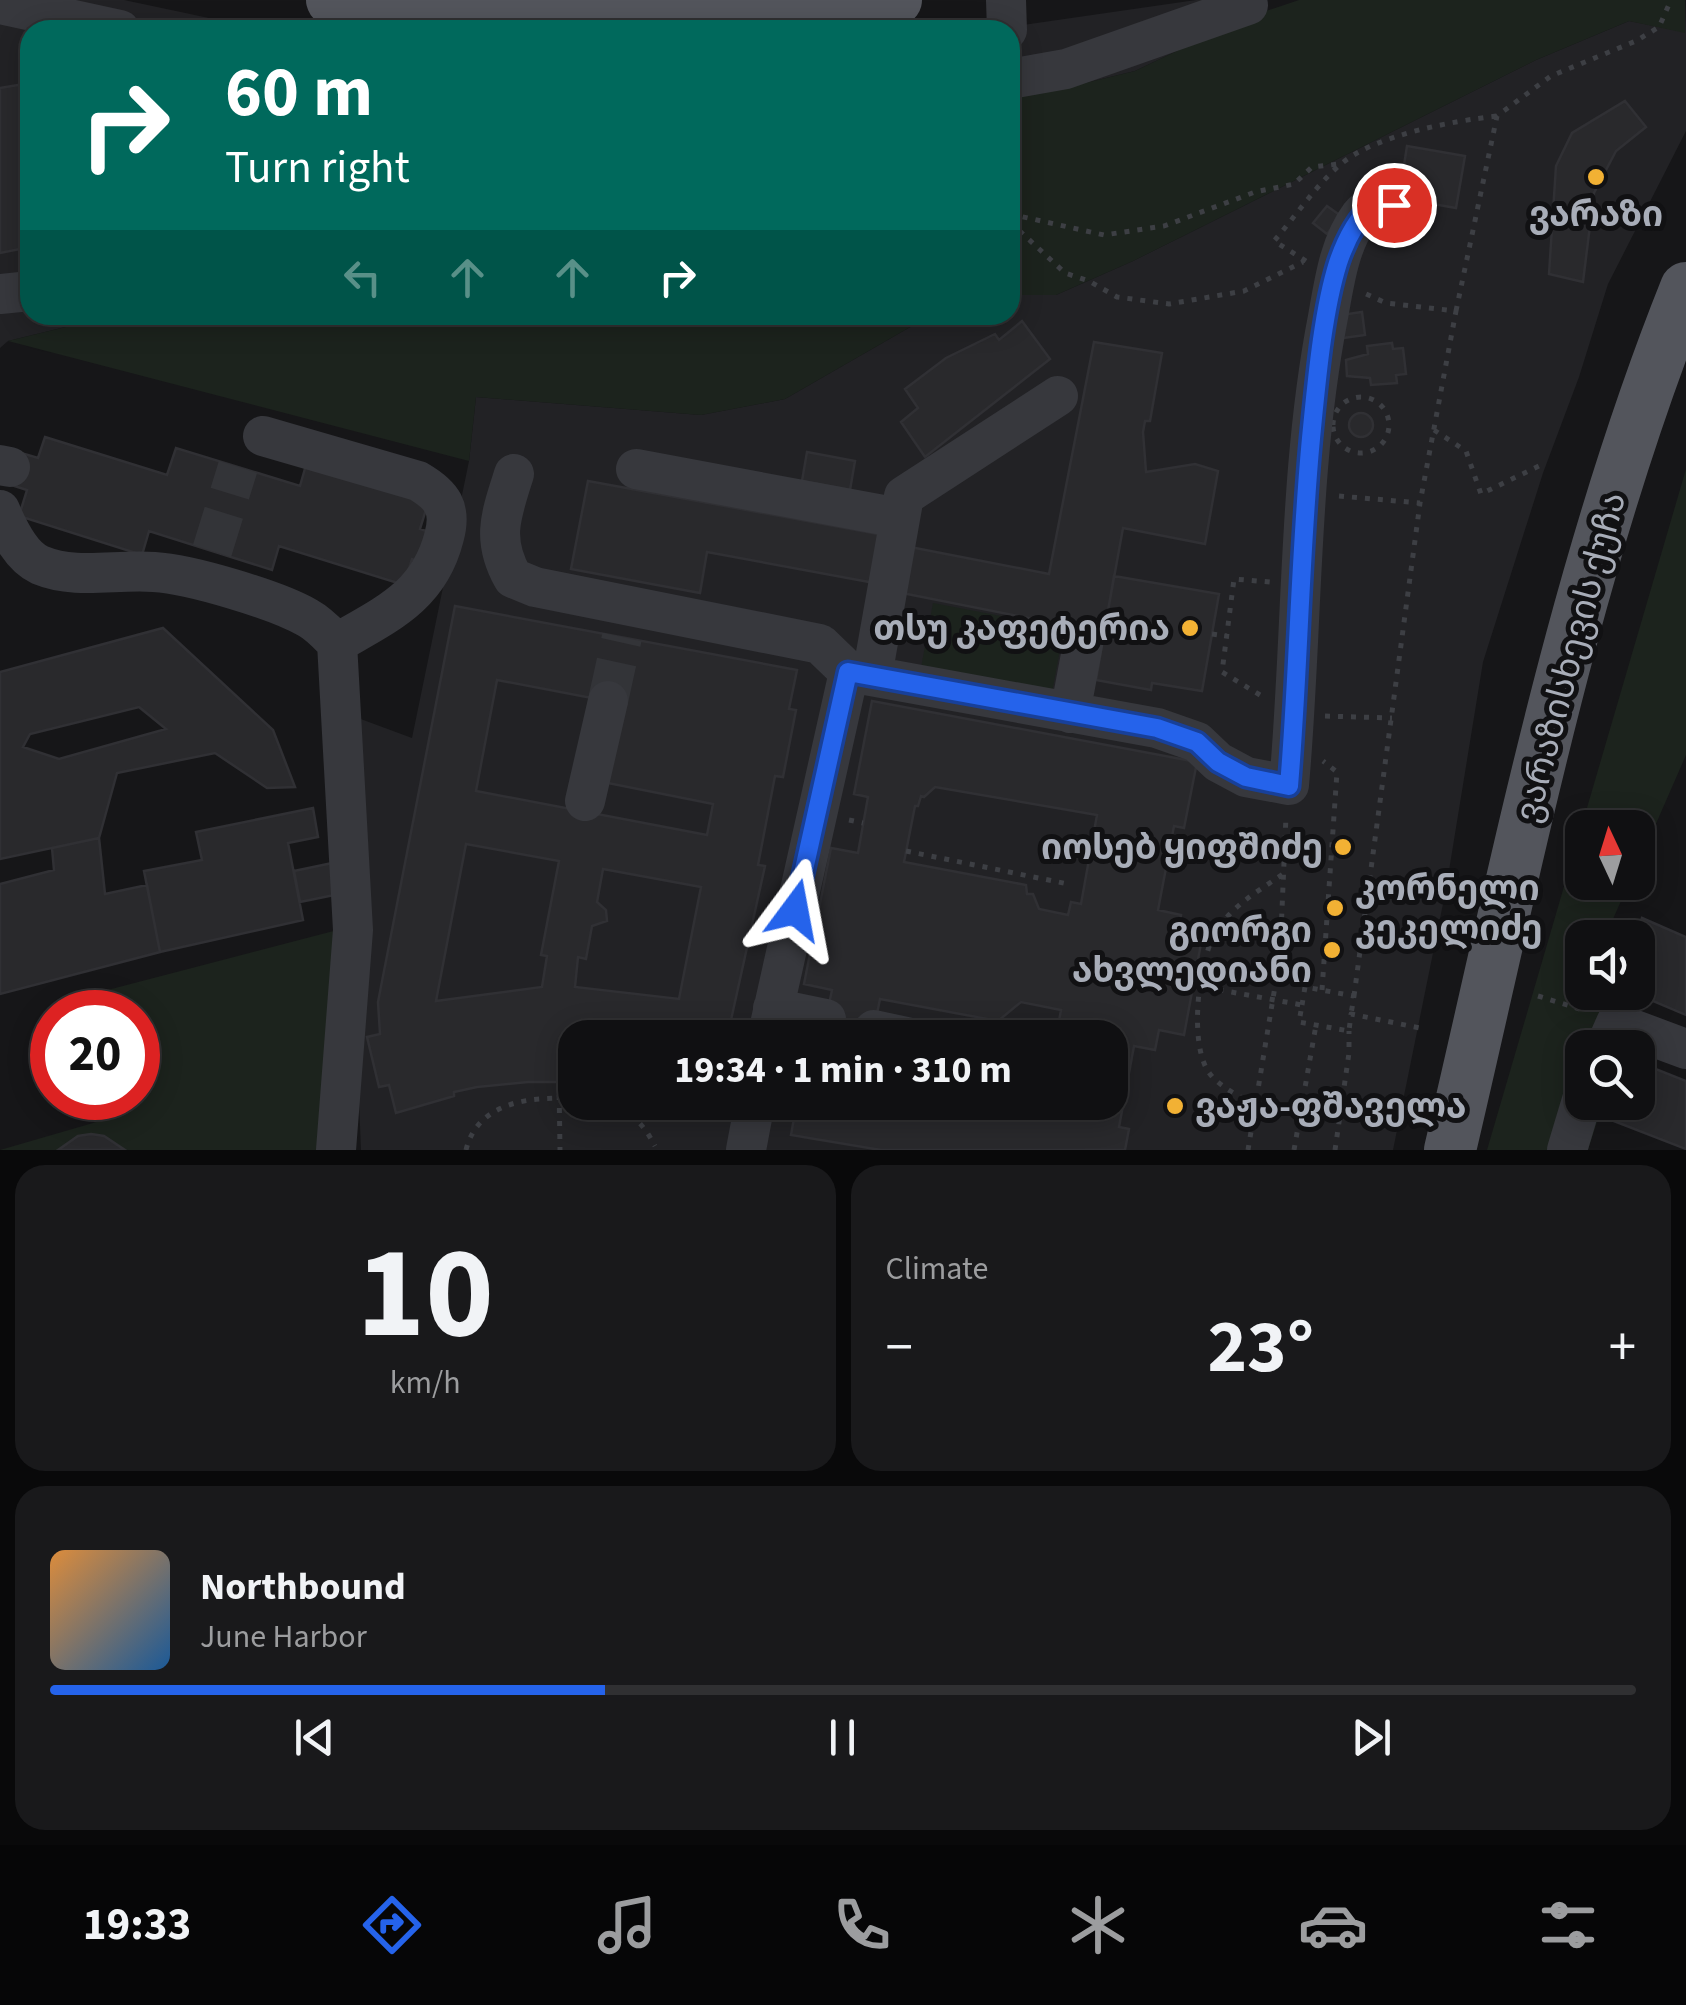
<!DOCTYPE html>
<meta charset="utf-8">
<style>
:root{--surface:#101012;--page:#19191b;--text:#f1f3f6;--muted:#9c9d9f;--line:#303032;--accent:#2563eb}
body{margin:0;font-family:"Source Sans 3","Noto Sans Georgian",sans-serif;background:var(--page);color:var(--text);height:100vh;display:flex;flex-direction:column;font-size:38px;white-space:nowrap}
*{box-sizing:border-box;margin:0}
p{font-size:32px;color:var(--muted)}
.icon{flex:none;width:55px;height:55px;fill:none;stroke:currentColor;stroke-width:2;stroke-linecap:round;stroke-linejoin:round}
.map{position:relative;height:1150px;overflow:hidden}
.sheet{display:flex;flex-direction:column;gap:15px;padding:15px;background:#09090a;flex:1}
.sheet>*{flex:none}
.hud{position:absolute;left:20px;top:20px;width:1000px;height:305px;border-radius:30px;box-shadow:0 5px 25px #0003,0 0 0 2px var(--line);background:#00695c;color:#fff;overflow:hidden}
.needle{width:65px;rotate:356deg}
.buttons{position:absolute;left:1565px;top:810px;display:grid;gap:20px}
.buttons a{display:grid;place-items:center;width:90px;height:90px;border-radius:20px;background:var(--surface);box-shadow:0 5px 25px #0003,0 0 0 2px var(--line);font-size:50px}
.speed{position:absolute;left:30px;top:990px;display:flex;gap:20px;font-size:50px;font-weight:700;text-align:center}
.speed>*{display:grid;place-content:center;width:130px;height:130px;border-radius:50%;background:var(--surface);box-shadow:0 5px 25px #0003,0 0 0 2px var(--line);line-height:1}
.speed .limit{border:15px solid #d22;background:#fff;color:#111}
.pin{position:absolute;display:grid;place-items:center;width:85px;height:85px;color:#fff;margin:-42px;border:5px solid #fff;border-radius:50%;box-shadow:0 2px 10px #0007}
.me{position:absolute;width:110px;margin:-55px;rotate:13deg;stroke-linejoin:round;filter:drop-shadow(0 0 8px #0008)}
.turn{display:flex;align-items:center;gap:35px;height:210px;padding:0 40px;font-size:45px}
.turn .icon{width:130px;height:130px;stroke-width:2.5}
.turn b{display:block;font-size:70px;line-height:85px}
.lanes{display:flex;align-items:center;height:95px;padding:0 40px;background:#0003;justify-content:center;gap:50px;direction:ltr}
.lanes .off{opacity:.35}
.big{font-size:75px;font-weight:700;line-height:1.1}
.sheet .card{flex:1;display:flex;flex-direction:column;justify-content:center;gap:15px;min-width:0;padding:0 35px;border-radius:30px;background:var(--page)}
.sheet .dial{align-items:center;gap:0}
.dial b{font-size:130px;line-height:1}
.song{display:flex;align-items:center;gap:30px}
.cover{width:120px;height:120px;border-radius:15px;background:linear-gradient(135deg,hsl(30 70% 55%),hsl(210 70% 35%))}
.played{height:10px;border-radius:5px;background:linear-gradient(90deg,var(--accent) 35%,var(--line) 35%)}
.keys{display:flex;justify-content:space-around;direction:ltr}
.heat{display:flex;justify-content:space-between;align-items:center;font-size:55px;direction:ltr}
.sheet .tiles{flex:1;display:grid;gap:15px;grid-template-columns:1fr 1fr}
.card:last-child{grid-column:span 2}
.trip{position:absolute;left:558px;top:1020px;width:570px;height:100px;border-radius:30px;background:var(--surface);box-shadow:0 5px 25px #0003,0 0 0 2px var(--line);font-weight:700;line-height:100px;text-align:center}
.dock{display:flex;height:160px;justify-content:space-around;align-items:center;background:#060607;color:var(--muted)}
.dock .icon{width:70px;height:70px}
.dock .active{color:var(--accent)}
.dock b{font-size:45px;color:var(--text)}
.map>svg:first-child{display:block}
.built{fill:#222225;fill-rule:evenodd}
.green{fill:#1c231d}
.building{fill:#29292c;stroke:#303034;stroke-width:2.5;fill-rule:evenodd}
.lines{fill:none;stroke-linecap:round;stroke-linejoin:round}
.minor-tunnel{stroke:#333438;stroke-width:40;stroke-dasharray:40 20;stroke-linecap:butt}
.path{stroke:#3d3f44;stroke-width:5;stroke-dasharray:5 8;stroke-linecap:butt}
.minor{stroke:#37383d;stroke-width:40}
.major{stroke:#53555c;stroke-width:52}
.route-casing{stroke:#184099;stroke-width:25}
.route{stroke:#2563eb;stroke-width:18}
.poi-dot{fill:#f2b134;stroke:#111113;stroke-width:4}
.labels{text-anchor:middle;stroke-width:10;stroke-linejoin:round;paint-order:stroke}
.poi-label{font-size:35px;font-weight:bold;fill:#a8adb8;stroke:#111113;text-anchor:end}
.street-label{font-size:35px;fill:#a8adb8;stroke:#111113}
</style>
<div class="map">
<svg width="1686" height="1150" viewBox="0 0 1686 1150">
<rect width="100%" height="100%" fill="#161618"/>
<!-- built -->
<path class="built" d="M0,0H124L265,30H30V315H115L8,341L0,348Z
M1196,0H1248V17L1135,71L1048,92L1010,93V30H988Z
M1686,0V131L1608,284L1579,377L1543,473L1483,662L1446,889L1393,1150H361L352,929L358,718L412,738L469,461L476,397L701,415L785,399L931,315H1010V295H1056L1133,261L1536,60L1629,21L1685,32ZM575,1038H1110V1102H575Z"/>
<!-- green -->
<path class="green" d="M1299,0H1685V33L1629,21L1536,60L1133,261L1056,295H1010V93L1048,92L1135,71L1248,17Z
M115,315H931L785,399L701,415L476,397L469,461L8,341Z
M1686,469V755L1638,865V828H1582V882L1629,883L1605,937L1582,938V992L1601,993L1633,1008L1620,1047L1582,1048V1102L1603,1103L1588,1150H1487Z
M933,603L1064,628L1051,698L920,673Z
M349,927L327,1150H0L124,1114L121,1098H138V1012H104L100,992Z"/>
<!-- building -->
<path class="building" d="M30,83V247L0,253V88Z
M1625,101L1646,127L1616,151L1594,193L1583,282L1549,274L1556,166L1572,133Z
M1407,146L1465,156L1456,208L1399,198Z
M1327,206L1341,216L1327,234L1313,223Z
M1362,312L1365,335L1343,338L1341,315Z
M1022,321L1050,359L925,457L901,422L918,408L905,389L946,358L995,334L999,340Z
M1094,342L1162,353L1150,421H1145L1143,432L1146,472L1195,464L1218,471L1205,544L1123,528L1104,633L897,592L905,546L1049,574Z
M1392,343L1393,349L1403,348L1406,374L1396,375L1397,383L1371,385L1370,378L1347,376L1346,360L1368,354L1367,346Z
M1349 425a12 12 0 1 1 24 0a12 12 0 1 1-24 0Z
M45,437L167,475L176,448L300,486L306,465L428,503L420,529L438,535L429,564L412,559L404,585L279,546L272,570L149,531L142,555L19,516L27,490L8,484L18,452L38,458Z
M807,452L855,461L850,490L802,481Z
M588,481L889,536L880,584L707,552L700,593L571,569Z
M1114,576L1219,594L1202,691L1152,683L1151,690L1096,680Z
M455,606L797,670L789,709L796,710L783,777L775,776L758,865L765,866L729,1029L741,1031L740,1038H575V1082H528L477,1087L454,1092V1096L396,1113L389,1085L379,1087L367,1037L380,1034L378,1002ZM497,680L618,703L603,782L713,804L707,835L476,791ZM466,844L559,861L541,955L547,956L542,987L436,1001ZM603,869L701,887L679,999L575,987L578,957L586,959L592,926L607,921L606,910L597,902Z
M163,628L273,730L295,787L267,788L215,753L117,773L99,838L0,859V672ZM139,707L166,729L59,759L23,747L30,734Z
M872,701L1197,762L1184,828L1174,826L1158,910L1181,915L1178,933L1202,938L1184,1035L1159,1030L1155,1050L1134,1046L1119,1127L1129,1129L1125,1150H881L791,1135L797,1102H997L1042,1111L1044,1102H1110V1038H1056L1061,1010L1021,1002L998,1021L880,999L872,1038H822L832,990L804,984L831,848L858,853L868,797L854,794ZM935,787L1097,815L1081,904L1071,902L1068,915L1039,909L1033,894H1027L1026,885L904,862L915,806H918L921,796L924,797Z
M313,808L318,837L288,843L303,920L160,952L144,871L202,860L196,832Z
M99,838L105,894L147,885L160,952L0,994V884L54,870L52,848Z
M337,862L344,893L300,902L294,871Z
M1642,918L1686,937V1015L1632,992H1638V938H1634Z
M1638,1062L1686,1081V1149L1606,1118L1612,1102H1638Z
M91,1134L104,1136L125,1150H58L78,1136Z"/>
<g class="lines">
<!-- minor-tunnel -->
<path class="minor-tunnel" d="M212,551L238,467
M608,701L622,637"/>
<!-- path -->
<path class="path" d="M1010,214L1104,235L1164,226L1255,192L1294,184L1312,167L1339,164
M1010,222L1065,273L1089,281L1117,297L1169,304L1244,291L1303,262
M1306,261L1274,241C1295,217 1316,185 1341,164C1375,135 1453,121 1497,116
M1456,311L1497,116L1551,76L1636,41L1659,27L1671,0
M1333 425a28 28 0 1 1 56 0a28 28 0 1 1-56 0Z
M1434,430L1466,451L1481,494L1543,464
M1339,496L1420,503
M1212,634L1227,636
M1260,695L1222,672L1234,579L1270,582
M1325,716L1392,718
M849,820L863,823
M906,851L1068,884
M1193,985L1302,1005L1299,1022L1349,1031L1351,1014L1425,1029
M1322,990L1337,772L1323,761
M1354,996L1420,503L1456,311L1386,303L1364,293
M1538,996L1583,1010
M1302,1005L1305,987L1354,996L1351,1014
M559,1082L560,1150
M608,1102C632,1113 643,1123 655,1146
M1255,1106C1240,1096 1221,1088 1210,1074C1188,1046 1198,959 1217,930C1233,905 1260,890 1283,874
M466,1150C478,1101 532,1096 575,1099
M1248,1150L1280,956L1286,816
M1294,1150L1316,1025
M1335,1150L1349,1053V1031"/>
<!-- minor -->
<path class="minor" d="M1006,0L1007,30
M0,4L120,30
M1010,79L1066,69L1248,5
M0,294L30,291
M263,436L418,481C442,495 452,508 444,537C429,596 387,614 337,643
M0,465L10,467
M636,469L899,518
M514,474C501,515 491,539 513,578L535,587L820,644L849,672L1157,728L1197,742L1218,762L1246,777L1289,785C1303,629 1298,471 1328,317C1334,284 1339,244 1360,216C1369,204 1380,205 1394,205
M0,510C8,529 20,556 40,565C76,580 115,569 154,572C190,574 277,600 308,618C319,624 328,634 337,643
M872,676L904,496L1058,396
M1070,713L1084,639
M585,801L608,701
M773,1008L826,1019
M874,1030L911,1038
M767,1038L849,672
M1605,1048L1616,1023L1686,1049
M336,1150L353,930L337,643
M746,1150L755,1102
M1567,1150L1582,1100"/>
<!-- major -->
<path class="major" d="M332,0C519,33 709,27 896,0
M1450,1150C1518,860 1575,565 1686,288"/>
</g>
<g class="lines">
<!-- route casing -->
<g class="route-casing">
<path id="route" d="M795,910L848,672L1157,728L1197,742L1218,762L1246,777L1289,786C1299,667 1300,547 1312,428C1317,378 1323,311 1338,263C1345,242 1356,220 1372,205H1394"/>
</g>
<!-- route -->
<use href="#route" class="route"/>
</g>
<!-- markers -->
<g class="poi-dot">
<circle cx="1596" cy="177" r="10"/>
<circle cx="1190" cy="628" r="10"/>
<circle cx="1343" cy="847" r="10"/>
<circle cx="1335" cy="908" r="10"/>
<circle cx="1332" cy="950" r="10"/>
<circle cx="1175" cy="1106" r="10"/>
</g>
<g class="labels">
<!-- poi labels -->
<g class="poi-label">
<text x="1596" y="226" text-anchor="middle">ვარაზი</text>
<text x="1170" y="640">თსუ კაფეტერია</text>
<text x="1323" y="859">იოსებ ყიფშიძე</text>
<text x="1355" y="900" text-anchor="start">კორნელი<tspan x="1355" dy="40">კეკელიძე</tspan></text>
<text x="1312" y="942">გიორგი<tspan x="1312" dy="40">ახვლედიანი</tspan></text>
<text x="1195" y="1118" text-anchor="start">ვაჟა-ფშაველა</text>
</g>
<!-- street labels -->
<g class="street-label">
<text transform="translate(1570 657) rotate(-75)" y="12">ვარაზისხევის ქუჩა</text>
</g>
</g>
</svg>
<div class="buttons">
<a><svg class="needle" viewBox="-14 -14 28 28"><path d="M0-13l5 13h-10z" fill="#e53935"/><path d="M0 13l5-13h-10z" fill="#9c9d9f"/></svg></a>
<a><svg class="icon" aria-label="sound" viewBox="0 0 24 24"><path d="M4 9h4l5-4v14l-5-4H4zM17 9q2 3 0 6"/></svg></a>
<a><svg class="icon" aria-label="search" viewBox="0 0 24 24"><circle cx="10" cy="10" r="6"/><path d="M15 15l6 6"/></svg></a>
</div>
<div class="speed"><div class="limit">20</div></div>
<div class="pin" style="left:1394px;top:205px;background:#d93025"><svg class="icon" aria-label="arrive" viewBox="0 0 24 24"><path d="M6 21V4h12l-3 4 3 4H6"/></svg></div>
<svg class="me" style="left:795px;top:910px" viewBox="-20 -20 40 40"><path d="M0-17L14 15 0 8-14 15z" fill="#2563eb" stroke="#fff" stroke-width="4"/></svg>
<div class="trip">19:34 · 1 min · 310 m</div>
<div class="hud">
<div class="turn"><svg class="icon" aria-label="right" viewBox="0 0 24 24"><path d="M7 20v-9h11M14 6l5 5-5 5"/></svg><div><b>60 m</b>Turn right</div></div>
<div class="lanes"><svg class="icon off" aria-label="left" viewBox="0 0 24 24"><path d="M17 20v-9H6M10 6l-5 5 5 5"/></svg><svg class="icon off" aria-label="ahead" viewBox="0 0 24 24"><path d="M12 20V5M6 11l6-6 6 6"/></svg><svg class="icon off" aria-label="ahead" viewBox="0 0 24 24"><path d="M12 20V5M6 11l6-6 6 6"/></svg><svg class="icon" aria-label="right" viewBox="0 0 24 24"><path d="M7 20v-9h11M14 6l5 5-5 5"/></svg></div>
</div>
</div>
<section class="sheet">
<div class="tiles">
<div class="card dial"><b>10</b><p>km/h</p></div>
<div class="card"><p>Climate</p>
<div class="heat"><a>−</a><b class="big">23°</b><a>+</a></div>
</div>
<div class="card">
<div class="song"><i class="cover"></i><div><b>Northbound</b><p>June Harbor</p></div></div>
<div class="played"></div>
<div class="keys"><svg class="icon" aria-label="previous" viewBox="0 0 24 24"><path d="M18 5L8 12l10 7zM5 5v14"/></svg><svg class="icon" aria-label="pause" viewBox="0 0 24 24"><path d="M8 5v14M16 5v14"/></svg><svg class="icon" aria-label="next" viewBox="0 0 24 24"><path d="M6 5l10 7-10 7zM19 5v14"/></svg></div>
</div>
</div>
</section>
<nav class="dock">
<b>19:33</b>
<svg class="icon active" aria-label="directions" viewBox="0 0 24 24"><path d="M12 3l9 9-9 9-9-9zM9 14v-3h6M13 9l2 2-2 2"/></svg>
<svg class="icon" aria-label="music" viewBox="0 0 24 24"><path d="M9 18V5l10-2v13"/><circle cx="6" cy="18" r="3"/><circle cx="16" cy="16" r="3"/></svg>
<svg class="icon" aria-label="phone" viewBox="0 0 24 24"><path d="M5 4h4l2 5-3 2q2 4 5 5l2-3 5 2v4C11 20 4 13 5 4z"/></svg>
<svg class="icon" aria-label="climate" viewBox="0 0 24 24"><path d="M12 3v18M4 7l16 10M4 17L20 7"/></svg>
<svg class="icon" aria-label="car" viewBox="0 0 24 24"><path d="M5 17H2v-5l4-1 3-4h7l3 4 3 1v5h-3M9 17h6M6 11h13"/><circle cx="7" cy="17" r="2"/><circle cx="17" cy="17" r="2"/></svg>
<svg class="icon" aria-label="filters" viewBox="0 0 24 24"><path d="M4 7h16M4 17h16"/><circle cx="9" cy="7" r="2"/><circle cx="15" cy="17" r="2"/></svg>
</nav>
